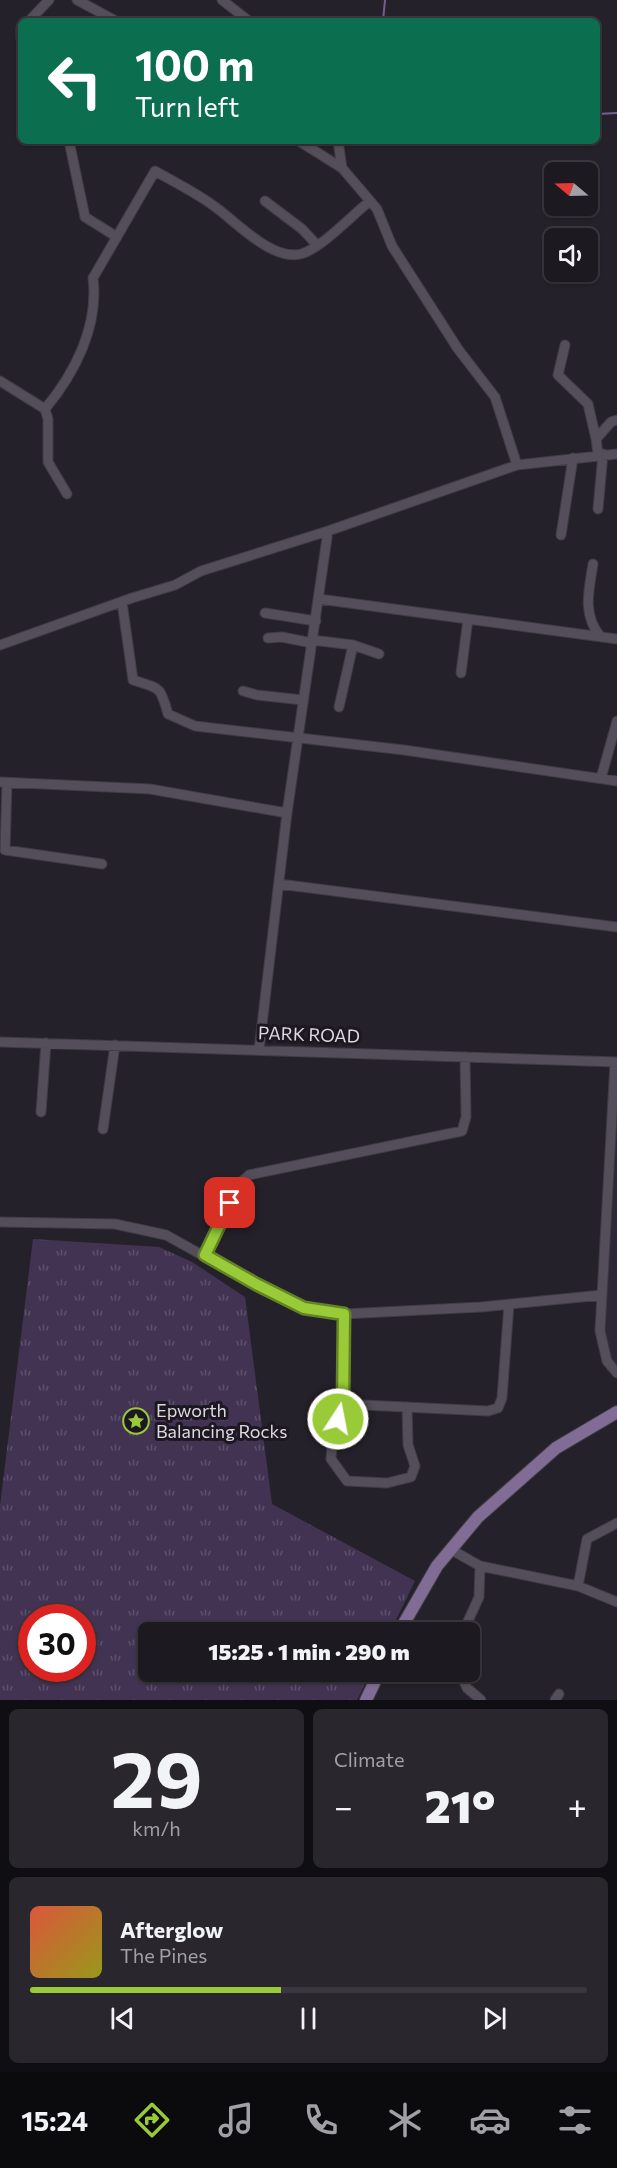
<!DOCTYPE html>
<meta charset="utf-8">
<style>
:root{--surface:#1c1920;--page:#29262d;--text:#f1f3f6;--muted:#a0a0a5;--line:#3a383e;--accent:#98cb37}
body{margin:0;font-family:Commissioner,sans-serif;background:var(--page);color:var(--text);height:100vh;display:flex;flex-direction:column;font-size:22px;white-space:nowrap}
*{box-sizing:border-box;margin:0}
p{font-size:20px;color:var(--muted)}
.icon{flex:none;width:33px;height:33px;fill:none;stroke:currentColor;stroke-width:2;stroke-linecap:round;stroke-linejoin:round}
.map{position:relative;height:1700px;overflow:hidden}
.details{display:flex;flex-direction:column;gap:9px;padding:9px;background:#0f0e12;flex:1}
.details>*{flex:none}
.guide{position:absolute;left:18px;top:18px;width:582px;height:126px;border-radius:9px;box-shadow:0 2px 4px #0004,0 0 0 2px var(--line);background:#0b6e4f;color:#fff;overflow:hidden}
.needle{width:39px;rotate:289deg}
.fabs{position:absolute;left:544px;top:162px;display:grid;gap:12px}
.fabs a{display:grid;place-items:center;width:54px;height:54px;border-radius:9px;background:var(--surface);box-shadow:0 2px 4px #0004,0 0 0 2px var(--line);font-size:30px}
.speed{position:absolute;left:18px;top:1604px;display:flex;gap:12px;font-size:30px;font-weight:700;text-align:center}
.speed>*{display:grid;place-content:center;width:78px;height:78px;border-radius:50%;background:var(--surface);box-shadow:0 2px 4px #0004,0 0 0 2px var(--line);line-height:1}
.speed .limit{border:9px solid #d22;background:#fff;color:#111}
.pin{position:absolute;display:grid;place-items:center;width:51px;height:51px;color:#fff;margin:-26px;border-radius:12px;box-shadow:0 3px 9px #0006}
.me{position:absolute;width:66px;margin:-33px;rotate:11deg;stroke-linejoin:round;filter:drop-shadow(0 0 4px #0008)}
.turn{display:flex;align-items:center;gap:21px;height:126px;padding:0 18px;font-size:27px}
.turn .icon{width:78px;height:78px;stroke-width:2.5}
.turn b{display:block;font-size:42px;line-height:51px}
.big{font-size:45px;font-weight:800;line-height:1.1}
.details .widget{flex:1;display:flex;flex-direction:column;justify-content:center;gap:9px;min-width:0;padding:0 21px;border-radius:9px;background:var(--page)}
.details .dial{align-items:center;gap:0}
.dial b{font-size:78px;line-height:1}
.song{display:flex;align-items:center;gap:18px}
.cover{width:72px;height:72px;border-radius:9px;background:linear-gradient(135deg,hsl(10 70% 55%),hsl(60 70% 35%))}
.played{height:6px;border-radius:3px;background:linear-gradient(90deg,var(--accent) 45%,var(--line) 45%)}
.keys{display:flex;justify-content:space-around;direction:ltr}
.heat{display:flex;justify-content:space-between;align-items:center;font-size:33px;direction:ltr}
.details .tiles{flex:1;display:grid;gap:9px;grid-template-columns:1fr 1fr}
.widget:last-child{grid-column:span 2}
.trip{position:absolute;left:138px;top:1622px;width:342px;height:60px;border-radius:9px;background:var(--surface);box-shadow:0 2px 4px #0004,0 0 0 2px var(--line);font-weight:800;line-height:60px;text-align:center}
.dock{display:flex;height:96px;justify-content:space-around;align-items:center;background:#0b0a0d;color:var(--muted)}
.dock .icon{width:42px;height:42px}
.dock .selected{color:var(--accent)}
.dock b{font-size:27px;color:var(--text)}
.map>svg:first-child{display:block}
.built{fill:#2e2736}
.park{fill:url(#park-tufts);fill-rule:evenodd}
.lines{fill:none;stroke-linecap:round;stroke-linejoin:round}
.stream{stroke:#775e8f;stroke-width:2}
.minor-casing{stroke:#3f3c43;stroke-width:11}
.major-casing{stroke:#3f3c43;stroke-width:14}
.minor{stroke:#534e59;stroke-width:9}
.major{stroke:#816c96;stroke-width:12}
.route-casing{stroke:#638424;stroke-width:15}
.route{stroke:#98cb37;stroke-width:10}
.labels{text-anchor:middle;stroke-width:6;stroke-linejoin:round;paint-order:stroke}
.street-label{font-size:18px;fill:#dcd9df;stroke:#1c1720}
.poi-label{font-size:18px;fill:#dcd9df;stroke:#1c1720;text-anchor:start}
</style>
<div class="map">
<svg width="617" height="1700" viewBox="0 0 617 1700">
<defs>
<pattern id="park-tufts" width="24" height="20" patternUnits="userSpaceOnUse" patternTransform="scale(1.5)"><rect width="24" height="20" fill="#433353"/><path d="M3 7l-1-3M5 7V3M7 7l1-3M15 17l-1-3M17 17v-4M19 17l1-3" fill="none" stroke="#5e506b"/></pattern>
</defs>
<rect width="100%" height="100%" fill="#25212a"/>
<!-- built -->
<path class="built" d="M617,1072V1377L606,1370L597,1344L611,1102Z"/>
<!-- park -->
<path class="park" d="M33,1239L159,1247L192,1262L245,1297L272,1504L415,1581L390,1632H148V1671H371L357,1700H0V1506ZM32,1617H82V1668H32Z"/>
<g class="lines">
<!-- stream -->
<path class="stream" d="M383,21L385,0
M597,114L617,113"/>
<!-- minor casing -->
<g class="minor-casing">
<path id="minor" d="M77,0L116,21
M222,0L249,21
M29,21L49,0
M21,28V38
M69,141L85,217L117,237
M299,141L342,168
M338,141L342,168L377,209L392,246L458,349L495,397L517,465
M265,201L302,229L317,245
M565,345L558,375L588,404L596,439
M0,381L45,409L48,419V462L67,494
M45,409C75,373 99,326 93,278L155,171C176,183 199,194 218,209C238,224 273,261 301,254C322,248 352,215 370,201
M598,454L596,439L611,422L617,420
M598,509L603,454
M561,535L573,458
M593,564C589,590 582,614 600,636
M319,599L617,639
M122,602L133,680C160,689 160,685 168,714L195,726L404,750L617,781
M265,613L316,621
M268,638L282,637L312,643
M312,640L353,645L379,654
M0,645L132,598L175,585L201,571L328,531L517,465L617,454
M461,673L468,619
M243,691L257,695L303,700
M339,707L353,645
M601,778L617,721
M0,782L150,789L287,813
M7,783L5,850L102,864
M279,884L617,927
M0,1042L617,1062
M259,1050L287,813L328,531
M615,1062L600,1331L607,1361L617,1373
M41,1112L46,1043
M103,1129L115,1045
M0,1222L115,1224L166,1235L256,1285L304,1308L344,1314L481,1307L602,1295
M205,1255L238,1185L249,1175L462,1131L466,1117L465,1057
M344,1314L343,1404L333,1434L331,1459L347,1481L387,1483L411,1477L415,1466L408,1445L407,1407
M343,1404L488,1411L498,1408L502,1398L509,1304
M450,1549L480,1566L578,1586L617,1602
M578,1586L587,1539L617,1523
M463,1632L479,1597L480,1566
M459,1671L467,1688L481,1700
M555,1700L559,1694"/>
</g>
<!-- major casing -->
<g class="major-casing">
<path id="major" d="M399,1632L437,1566L478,1517L556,1448L617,1412
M366,1700L380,1671"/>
</g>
<!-- minor -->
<use href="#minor" class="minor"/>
<!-- major -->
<use href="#major" class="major"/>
</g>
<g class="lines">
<!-- route casing -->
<g class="route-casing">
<path id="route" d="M230,1203L205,1255L256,1284L304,1308L344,1314L343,1404L338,1419"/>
</g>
<!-- route -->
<use href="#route" class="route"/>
</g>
<!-- icons -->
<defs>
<g id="sight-ring" transform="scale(1.35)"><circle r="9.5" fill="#1c1720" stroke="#98cb37" stroke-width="1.5"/><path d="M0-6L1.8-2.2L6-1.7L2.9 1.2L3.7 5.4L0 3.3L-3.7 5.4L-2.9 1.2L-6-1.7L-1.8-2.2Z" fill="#98cb37"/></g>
</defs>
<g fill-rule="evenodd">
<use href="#sight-ring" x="136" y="1421"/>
</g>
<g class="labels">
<!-- street labels -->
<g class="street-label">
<text transform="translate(309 1035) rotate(2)" y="6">PARK ROAD</text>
</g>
<!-- poi labels -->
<g class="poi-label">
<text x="156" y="1417">Epworth<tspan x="156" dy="21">Balancing Rocks</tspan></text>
</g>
</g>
</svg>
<div class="fabs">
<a><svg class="needle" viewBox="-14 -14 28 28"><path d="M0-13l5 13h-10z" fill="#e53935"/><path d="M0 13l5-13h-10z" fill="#a0a0a5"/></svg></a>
<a><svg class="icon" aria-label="sound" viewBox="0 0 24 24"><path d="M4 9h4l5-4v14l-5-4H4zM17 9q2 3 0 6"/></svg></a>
</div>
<div class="speed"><div class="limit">30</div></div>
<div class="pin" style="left:230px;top:1203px;background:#d93025"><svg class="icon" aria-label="arrive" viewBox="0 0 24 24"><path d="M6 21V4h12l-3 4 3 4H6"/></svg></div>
<svg class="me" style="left:338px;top:1419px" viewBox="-20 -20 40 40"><circle r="17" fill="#98cb37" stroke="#fff" stroke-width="3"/><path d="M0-11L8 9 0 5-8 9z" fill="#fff"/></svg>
<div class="trip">15:25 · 1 min · 290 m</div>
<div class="guide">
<div class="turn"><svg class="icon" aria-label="left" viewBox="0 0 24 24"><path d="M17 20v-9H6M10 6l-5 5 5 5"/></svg><div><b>100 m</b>Turn left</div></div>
</div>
</div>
<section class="details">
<div class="tiles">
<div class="widget dial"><b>29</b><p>km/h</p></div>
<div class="widget"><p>Climate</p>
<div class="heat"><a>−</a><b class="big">21°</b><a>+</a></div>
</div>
<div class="widget">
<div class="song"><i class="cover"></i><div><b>Afterglow</b><p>The Pines</p></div></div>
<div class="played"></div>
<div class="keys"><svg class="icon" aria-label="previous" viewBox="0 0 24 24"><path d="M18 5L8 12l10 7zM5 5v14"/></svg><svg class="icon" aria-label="pause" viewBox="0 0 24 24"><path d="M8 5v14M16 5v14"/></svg><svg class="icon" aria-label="next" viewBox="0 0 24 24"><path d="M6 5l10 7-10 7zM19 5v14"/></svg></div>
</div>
</div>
</section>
<nav class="dock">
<b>15:24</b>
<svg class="icon selected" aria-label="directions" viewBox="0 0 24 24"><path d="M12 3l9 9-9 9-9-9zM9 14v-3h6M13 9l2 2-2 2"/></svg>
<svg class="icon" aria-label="music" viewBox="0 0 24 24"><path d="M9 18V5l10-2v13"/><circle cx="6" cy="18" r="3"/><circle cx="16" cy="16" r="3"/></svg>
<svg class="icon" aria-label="phone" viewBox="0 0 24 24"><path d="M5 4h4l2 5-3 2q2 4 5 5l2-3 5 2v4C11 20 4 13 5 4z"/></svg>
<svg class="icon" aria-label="climate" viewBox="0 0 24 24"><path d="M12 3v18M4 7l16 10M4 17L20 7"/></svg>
<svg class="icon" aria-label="car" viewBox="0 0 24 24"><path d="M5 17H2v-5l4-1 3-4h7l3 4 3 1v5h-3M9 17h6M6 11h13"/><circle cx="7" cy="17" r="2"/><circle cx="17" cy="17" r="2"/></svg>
<svg class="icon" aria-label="filters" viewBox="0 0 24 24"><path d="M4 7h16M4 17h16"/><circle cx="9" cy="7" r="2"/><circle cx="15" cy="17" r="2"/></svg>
</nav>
